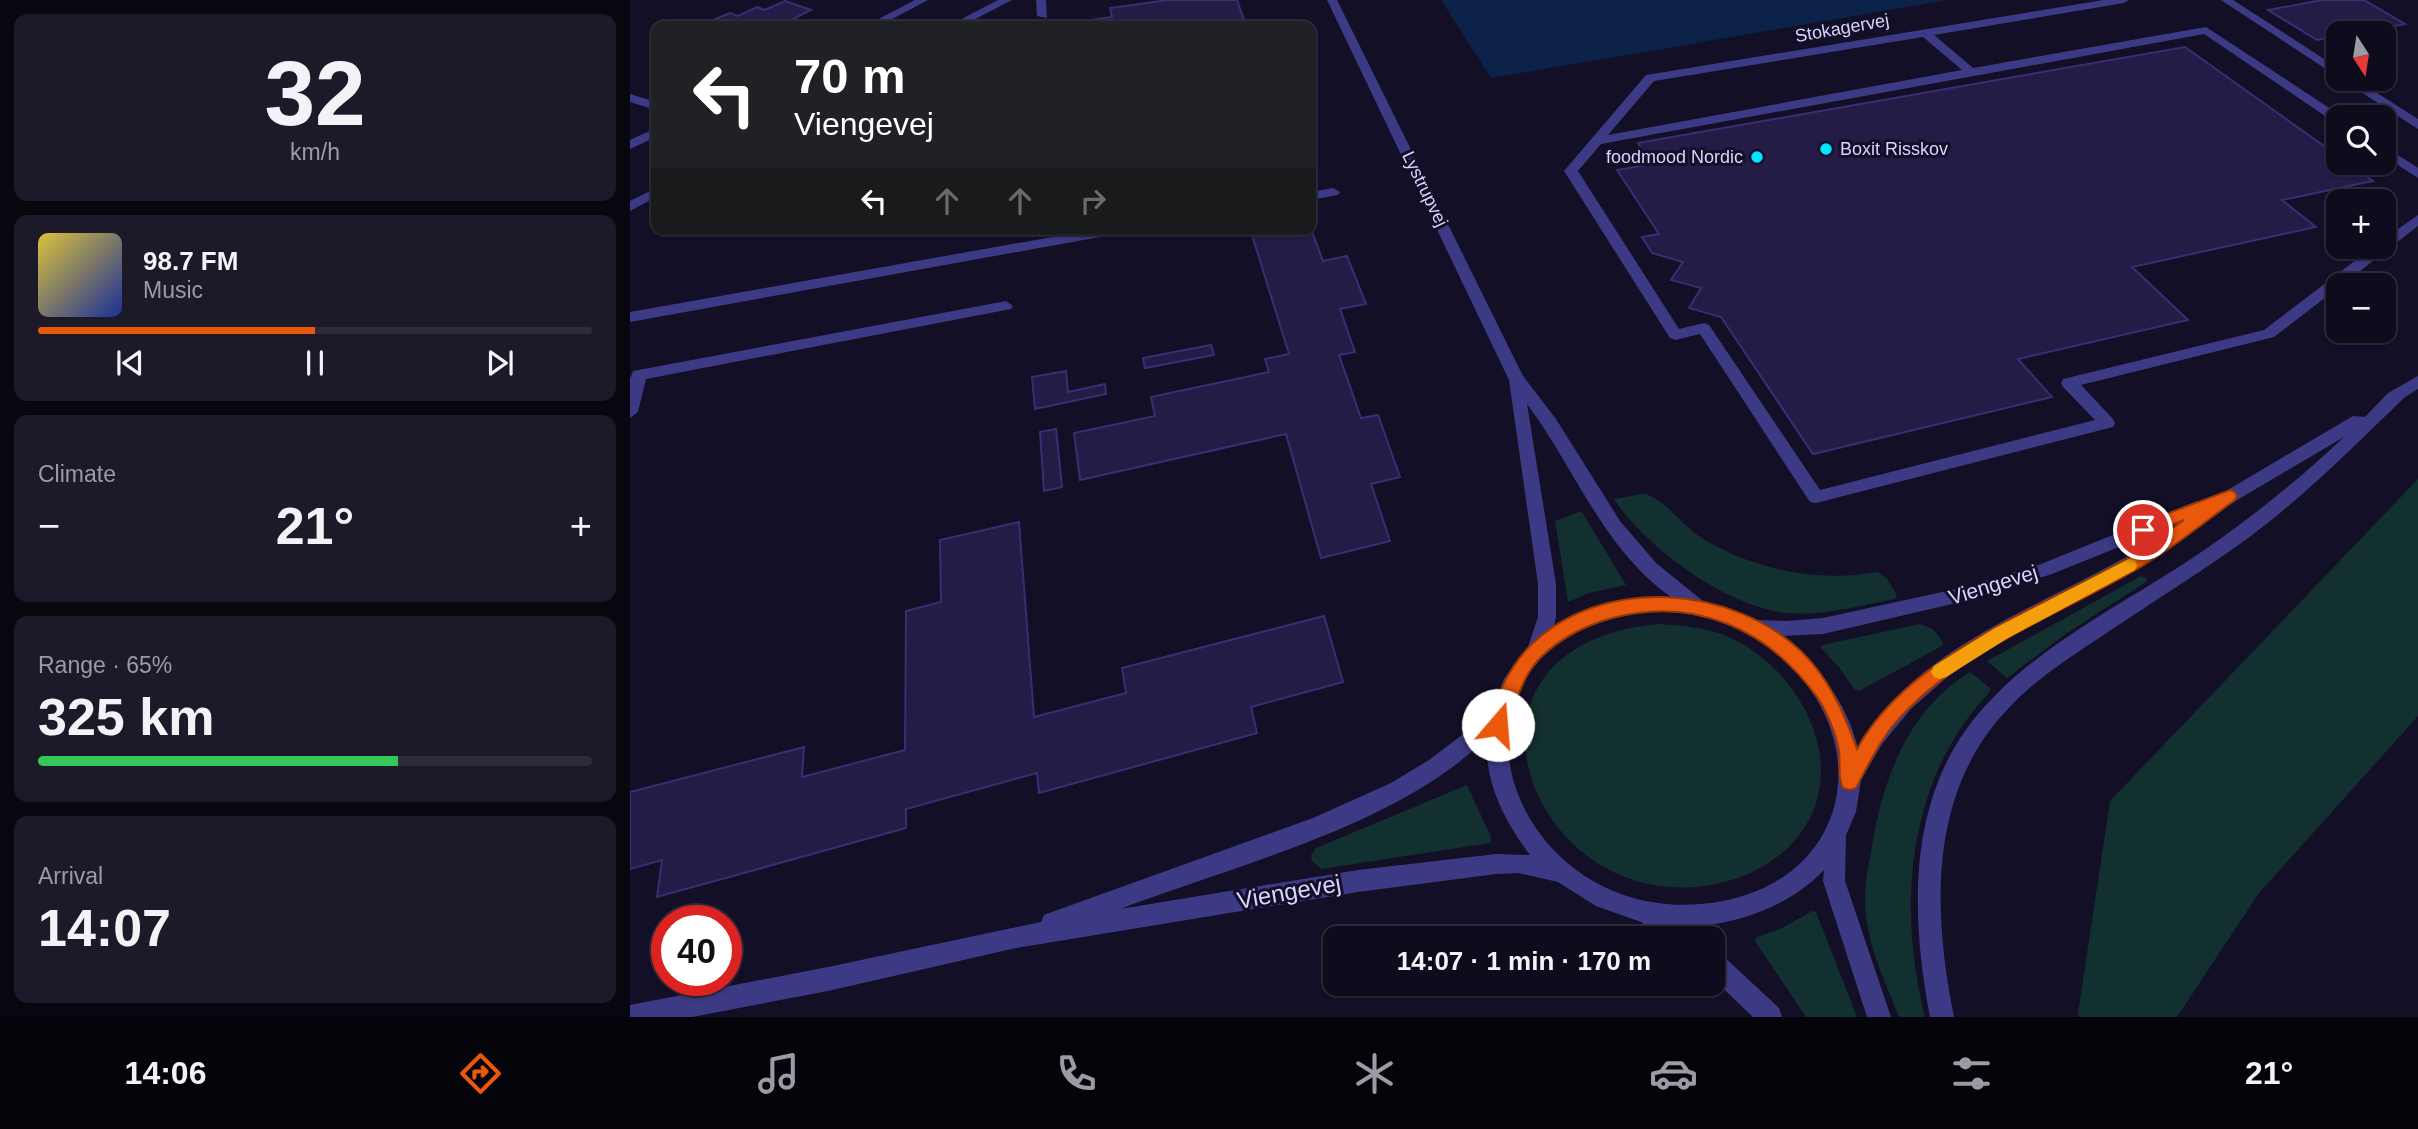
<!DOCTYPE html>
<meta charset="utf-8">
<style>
:root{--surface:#0e0b1c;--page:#1c1929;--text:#f1f3f6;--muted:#9b9ba3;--line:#2e2b3b;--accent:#ea580c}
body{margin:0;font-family:Helvetica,sans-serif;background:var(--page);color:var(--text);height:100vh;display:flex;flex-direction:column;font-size:26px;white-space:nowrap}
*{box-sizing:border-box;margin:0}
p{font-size:23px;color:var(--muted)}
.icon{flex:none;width:38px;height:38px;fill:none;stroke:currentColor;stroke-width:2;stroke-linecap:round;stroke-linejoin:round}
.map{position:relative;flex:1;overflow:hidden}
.details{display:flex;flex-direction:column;gap:14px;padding:14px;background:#08060f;width:630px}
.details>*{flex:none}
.banner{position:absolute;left:21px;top:21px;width:665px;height:214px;border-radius:14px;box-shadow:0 2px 5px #0004,0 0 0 2px var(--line);background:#202124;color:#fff;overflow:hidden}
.needle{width:46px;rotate:168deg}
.tools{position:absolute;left:1696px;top:21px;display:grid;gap:14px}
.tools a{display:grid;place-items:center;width:70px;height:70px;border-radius:14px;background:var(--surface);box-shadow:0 2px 5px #0004,0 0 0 2px var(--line);font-size:35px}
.speed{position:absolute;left:21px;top:905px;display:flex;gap:14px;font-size:35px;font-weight:700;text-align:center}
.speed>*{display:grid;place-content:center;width:91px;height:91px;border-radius:50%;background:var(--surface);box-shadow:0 2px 5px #0004,0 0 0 2px var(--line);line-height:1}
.speed .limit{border:10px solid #d22;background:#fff;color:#111}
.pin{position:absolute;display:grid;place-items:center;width:60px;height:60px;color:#fff;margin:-30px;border:4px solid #fff;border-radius:50%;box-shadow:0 2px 7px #0007}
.me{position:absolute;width:77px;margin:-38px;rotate:18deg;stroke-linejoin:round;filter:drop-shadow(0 0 5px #0008)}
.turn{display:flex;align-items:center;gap:24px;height:147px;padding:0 28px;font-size:32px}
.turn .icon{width:91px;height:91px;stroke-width:2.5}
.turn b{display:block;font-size:49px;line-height:60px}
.lanes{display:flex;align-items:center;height:66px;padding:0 28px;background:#0003;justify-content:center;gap:35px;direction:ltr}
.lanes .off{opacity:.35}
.big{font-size:52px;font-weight:600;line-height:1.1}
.details .widget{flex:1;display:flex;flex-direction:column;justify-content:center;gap:10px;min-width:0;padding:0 24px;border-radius:14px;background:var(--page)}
.details .dial{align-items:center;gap:0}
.dial b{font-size:91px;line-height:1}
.song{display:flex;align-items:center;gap:21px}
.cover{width:84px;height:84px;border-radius:10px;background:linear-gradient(135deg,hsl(50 70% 55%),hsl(230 70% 35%))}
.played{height:7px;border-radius:4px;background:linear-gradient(90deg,var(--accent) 50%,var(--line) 50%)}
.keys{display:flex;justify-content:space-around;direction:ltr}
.heat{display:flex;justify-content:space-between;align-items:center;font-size:38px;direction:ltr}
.charge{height:10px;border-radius:5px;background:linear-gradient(90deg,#34c759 65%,var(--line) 0)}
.trip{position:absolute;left:693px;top:926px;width:402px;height:70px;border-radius:14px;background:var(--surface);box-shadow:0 2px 5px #0004,0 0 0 2px var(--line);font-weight:600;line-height:70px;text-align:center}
.tabs{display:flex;height:112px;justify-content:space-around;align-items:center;background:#06040b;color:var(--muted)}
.tabs .icon{width:49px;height:49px}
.tabs .on{color:var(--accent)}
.tabs b{font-size:32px;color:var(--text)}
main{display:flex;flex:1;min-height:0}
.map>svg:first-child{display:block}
.green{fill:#12302f}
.water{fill:#0c2248}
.building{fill:#241b47;stroke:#3b2d73;stroke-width:2}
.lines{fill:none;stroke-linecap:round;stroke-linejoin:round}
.minor{fill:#3d3a85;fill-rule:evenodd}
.route{fill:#ea580c;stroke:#983908;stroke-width:2}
.slow{fill:#f59e0b}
.poi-dot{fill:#00e5ff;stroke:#130f26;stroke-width:2.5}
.labels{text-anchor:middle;stroke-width:6;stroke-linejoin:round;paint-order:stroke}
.far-street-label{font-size:18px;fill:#d9d4ff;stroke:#130f26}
.far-poi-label{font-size:18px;fill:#d9d4ff;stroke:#130f26;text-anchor:start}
.street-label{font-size:21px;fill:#d9d4ff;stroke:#130f26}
.near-street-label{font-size:24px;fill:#d9d4ff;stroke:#130f26}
</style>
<main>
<section class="details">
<div class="widget dial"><b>32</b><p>km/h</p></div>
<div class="widget">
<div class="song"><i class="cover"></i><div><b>98.7 FM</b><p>Music</p></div></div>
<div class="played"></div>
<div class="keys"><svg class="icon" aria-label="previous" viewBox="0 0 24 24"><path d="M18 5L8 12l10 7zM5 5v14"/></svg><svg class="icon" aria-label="pause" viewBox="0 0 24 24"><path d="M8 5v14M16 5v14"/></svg><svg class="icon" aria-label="next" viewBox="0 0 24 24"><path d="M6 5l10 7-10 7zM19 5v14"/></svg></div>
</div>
<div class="widget"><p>Climate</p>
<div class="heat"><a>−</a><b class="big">21°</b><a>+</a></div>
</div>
<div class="widget"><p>Range · 65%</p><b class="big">325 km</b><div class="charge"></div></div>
<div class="widget"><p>Arrival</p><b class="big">14:07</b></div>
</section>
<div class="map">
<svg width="1788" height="1017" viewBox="0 0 1788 1017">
<rect width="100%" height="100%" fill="#130f26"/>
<!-- green -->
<path class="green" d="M1788,479V716L1629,893L1547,1017H1449L1448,1013L1480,801Z
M1012,494C1029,494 1052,524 1067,535C1119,569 1187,583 1248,572L1258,580L1267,595L1265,599C1228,606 1186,618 1149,612C1091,602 1017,548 984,499Z
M949,512H952L996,585L959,593L938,602L925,521Z
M1511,576L1517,578L1516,582L1437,633L1377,678L1357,661Z
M1028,624C1049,625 1071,627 1091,634C1121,645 1146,666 1164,692C1225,780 1177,872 1074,886C897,910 801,645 1028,624Z
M1290,624L1303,629L1313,642L1312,646L1229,691L1225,690L1208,666L1191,648L1192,645Z
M1340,672L1361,689C1356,698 1347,705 1341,714C1330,728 1321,743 1313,759C1274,839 1274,933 1295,1017H1269C1256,984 1240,951 1236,916C1233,894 1237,873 1241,852C1252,782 1276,711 1340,672Z
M837,785L861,837L860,843L691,869L682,861L681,855L686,848Z
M1182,911L1186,912L1227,1017H1176L1125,941L1127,937L1152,928Z"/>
<!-- water -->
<path class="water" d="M811,0H1319L861,78Z"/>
<!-- building -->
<path class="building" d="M538,0H607L616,26H419L482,17L480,8Z
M1692,0H1734L1775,24L1725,33H1708V36L1687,40L1638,10Z
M155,1L181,10L161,20L171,24L166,26H69L100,13L108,16L127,7L135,10Z
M1555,47L1708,156V163H1718L1743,181L1652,200L1686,227L1502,267L1558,320L1388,359L1422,397L1183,454L1091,317L1059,308L1071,288L1041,280L1053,262L1022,253L1012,237L1029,234L987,170L1022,164L1008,143Z
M655,229H681L693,261L717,256L736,304L710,309L725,352L709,355L731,418L748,415L770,477L741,484L760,541L691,558L656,434L450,480L444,433L525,416L521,397L639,372L635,359L659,354L622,235Z
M581,345L584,355L515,368L513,358Z
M436,371L438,392L475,384L476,394L405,409L402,377Z
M426,429L432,487L414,491L410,432Z
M389,522L404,717L496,693L492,668L694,616L713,682L621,707L627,733L409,793L407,773L276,809V828L27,897L32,860L0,869V792L174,747L172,777L275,750L276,611L311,602L310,540Z"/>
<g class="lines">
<!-- minor -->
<path class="minor" d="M285,0H298L249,26H235Z
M368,0H382L332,26H318Z
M406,0H416L417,18L407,16Z
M697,0H707L893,376L926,419L990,521L1026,563L1073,601L1124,620L1157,621L1193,618L1335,587L1411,564L1567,501H1579L1723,416L1735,417L1758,393L1788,376V389L1775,397C1719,451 1665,506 1600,551C1555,582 1509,611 1463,642C1433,662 1401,683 1376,711C1298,794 1303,913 1324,1017H1300C1282,922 1277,814 1335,731C1388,657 1477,613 1552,565C1610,527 1663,485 1714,437L1607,500L1516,564L1353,652L1315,679L1281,709L1252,744L1231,780L1226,812L1216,835L1215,881L1261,1017H1237L1193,881L1194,870C1159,907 1106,925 1056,927L1065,938H1033L1011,922L966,906L928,882L888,873L866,874L728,892L386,948L198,991L62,1017H0V1005L198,967L411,922L414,915L422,912L683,818L761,783L799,760L832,735L864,704L874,679L898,647L908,617V584L879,380ZM897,404C945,468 973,549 1041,597C1002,593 957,606 924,626L926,617V584ZM1551,522C1447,599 1297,629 1228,748C1217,702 1187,665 1152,636L1193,634L1335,601L1422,574ZM1030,610C1070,614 1106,623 1138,647C1245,725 1230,874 1093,901C877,942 771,635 1030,610ZM857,737C854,782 874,820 900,855L866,854L728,870L490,909C603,866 773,824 857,737Z
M1474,0H1499L1494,3L1304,35L1343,68L1576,27L1713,117H1708V123L1704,122L1574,34L971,144L948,171L1049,329L1074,323L1079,325L1190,490L1465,420L1433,387L1431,383L1433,379L1634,330L1743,247H1754V239L1788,215V226L1712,285H1708V288L1644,337L1451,385L1483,419L1485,423L1483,427L1186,503L1180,502L1070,334L1045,340L1040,338L934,171L1016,75ZM1293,37L1332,70L978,135L1024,81Z
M1591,0H1603L1708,68V77Z
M1711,79H1725L1788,119V129Z
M0,94L26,102V110L0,102Z
M26,128V137L0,149V140Z
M1754,146L1788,168V178L1754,156Z
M26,188V197L0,211V201Z
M703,188L710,192L708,195L681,200V192Z
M467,229H499L492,233L0,322V312Z
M376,301L383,306L381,309L16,379L8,412L0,418V379L3,371Z
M1083,950L1091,954L1149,1008L1152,1017H1123L1083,979Z"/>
</g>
<!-- route -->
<path class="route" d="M1600,490L1605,492L1607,496L1605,500C1576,521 1548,544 1519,562C1433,615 1327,648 1261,728C1247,746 1237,767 1226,788L1220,790L1213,788C1207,776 1211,763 1209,751C1206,734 1197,711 1187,697C1138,629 1065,596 982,618C957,625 932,637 912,656C890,677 887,705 874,731L868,733L861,731L858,725C866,697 879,667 900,646C971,575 1102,585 1172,652C1200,680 1214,713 1227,749C1278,654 1416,606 1505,554C1522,544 1538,531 1554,520L1513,536L1505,530L1507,525Z"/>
<!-- slow -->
<path class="slow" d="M1499,559L1505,560L1507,565L1505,570L1378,638L1316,677L1310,679L1304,677L1301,672L1304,666L1365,628Z"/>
<!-- markers -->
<g class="poi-dot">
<circle cx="1196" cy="149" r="7"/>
<circle cx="1127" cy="157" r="7"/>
</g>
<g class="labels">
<!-- far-street labels -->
<g class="far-street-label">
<text transform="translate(1212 28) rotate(-10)" y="6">Stokagervej</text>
<text transform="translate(795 189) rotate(64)" y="6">Lystrupvej</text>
</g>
<!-- far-poi labels -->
<g class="far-poi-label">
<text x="1210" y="155">Boxit Risskov</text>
<text x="1113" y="163" text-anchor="end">foodmood Nordic</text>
</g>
<!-- street labels -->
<g class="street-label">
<text transform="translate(1363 585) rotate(-17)" y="7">Viengevej</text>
</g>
<!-- near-street labels -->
<g class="near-street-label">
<text transform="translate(659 892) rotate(-10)" y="8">Viengevej</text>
</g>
</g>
</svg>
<div class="tools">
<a><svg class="needle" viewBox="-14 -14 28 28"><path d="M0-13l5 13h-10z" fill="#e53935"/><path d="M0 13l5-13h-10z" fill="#9b9ba3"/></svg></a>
<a><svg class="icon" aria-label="search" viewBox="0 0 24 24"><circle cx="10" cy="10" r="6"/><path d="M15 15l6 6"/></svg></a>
<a>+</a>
<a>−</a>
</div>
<div class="speed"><div class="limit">40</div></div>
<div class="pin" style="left:1513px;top:530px;background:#d93025"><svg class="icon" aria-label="arrive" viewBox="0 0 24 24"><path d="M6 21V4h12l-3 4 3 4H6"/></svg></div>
<svg class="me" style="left:868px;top:725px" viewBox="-20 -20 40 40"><circle r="19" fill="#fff"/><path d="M0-13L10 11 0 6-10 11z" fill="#ea580c"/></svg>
<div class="trip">14:07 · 1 min · 170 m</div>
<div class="banner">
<div class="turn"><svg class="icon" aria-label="left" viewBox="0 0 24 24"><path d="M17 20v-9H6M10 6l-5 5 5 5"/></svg><div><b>70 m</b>Viengevej</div></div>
<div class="lanes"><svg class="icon" aria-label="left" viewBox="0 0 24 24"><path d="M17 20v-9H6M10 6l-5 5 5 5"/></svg><svg class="icon off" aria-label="ahead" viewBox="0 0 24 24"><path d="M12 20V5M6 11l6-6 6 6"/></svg><svg class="icon off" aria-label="ahead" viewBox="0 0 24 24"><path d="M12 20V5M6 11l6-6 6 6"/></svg><svg class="icon off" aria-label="right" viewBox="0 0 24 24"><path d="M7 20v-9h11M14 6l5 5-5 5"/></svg></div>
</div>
</div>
</main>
<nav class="tabs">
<b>14:06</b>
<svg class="icon on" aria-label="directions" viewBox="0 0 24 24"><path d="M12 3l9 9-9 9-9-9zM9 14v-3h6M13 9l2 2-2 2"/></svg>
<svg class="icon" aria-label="music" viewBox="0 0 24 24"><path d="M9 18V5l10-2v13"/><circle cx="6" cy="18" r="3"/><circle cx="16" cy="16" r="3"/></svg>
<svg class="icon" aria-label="phone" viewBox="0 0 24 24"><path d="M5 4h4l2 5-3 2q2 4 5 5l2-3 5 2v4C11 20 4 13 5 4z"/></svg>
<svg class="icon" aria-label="climate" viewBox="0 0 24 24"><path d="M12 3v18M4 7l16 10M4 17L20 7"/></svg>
<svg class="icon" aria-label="car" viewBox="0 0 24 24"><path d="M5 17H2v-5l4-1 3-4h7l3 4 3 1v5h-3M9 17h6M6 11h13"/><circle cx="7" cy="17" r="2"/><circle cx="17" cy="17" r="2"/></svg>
<svg class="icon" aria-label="filters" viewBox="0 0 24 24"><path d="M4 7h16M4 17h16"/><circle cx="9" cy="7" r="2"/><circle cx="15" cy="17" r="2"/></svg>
<b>21°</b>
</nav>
